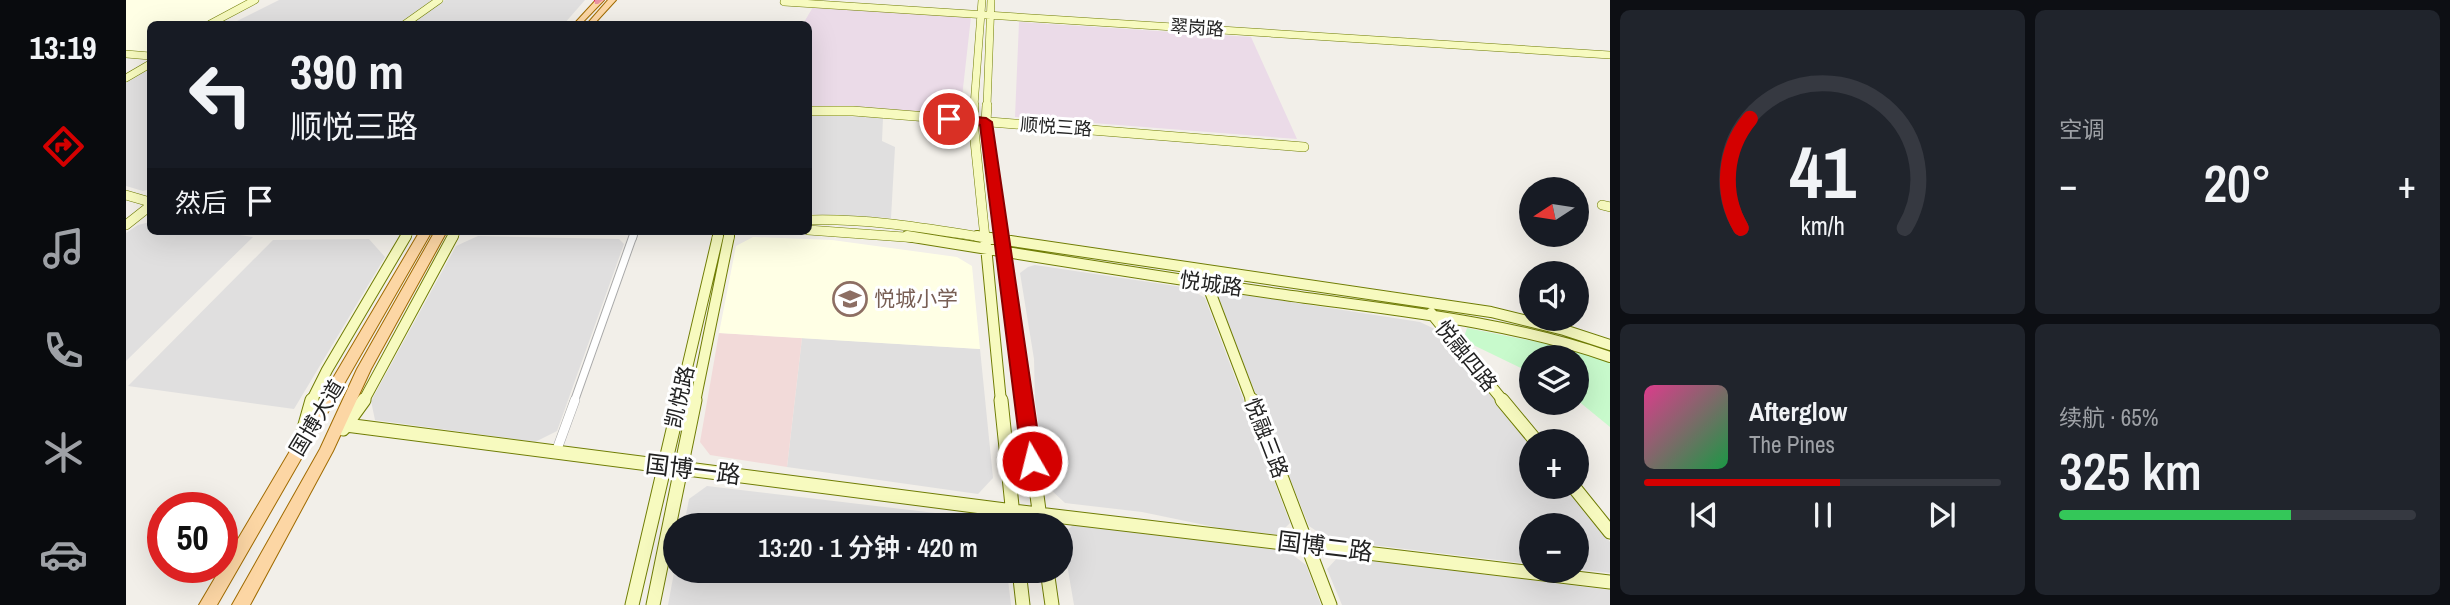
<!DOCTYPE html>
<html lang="zh">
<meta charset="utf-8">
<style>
:root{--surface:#171b24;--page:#20242c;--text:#f1f3f6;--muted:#9ea1a6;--line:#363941;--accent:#d40000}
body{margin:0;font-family:"Archivo Narrow","Noto Sans SC",sans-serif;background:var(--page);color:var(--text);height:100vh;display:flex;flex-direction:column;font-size:26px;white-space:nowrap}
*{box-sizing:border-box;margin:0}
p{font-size:23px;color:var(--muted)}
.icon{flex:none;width:38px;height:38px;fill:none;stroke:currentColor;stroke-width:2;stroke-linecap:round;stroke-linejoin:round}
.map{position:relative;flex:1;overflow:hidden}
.side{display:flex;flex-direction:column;gap:10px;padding:10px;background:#0d0f14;width:840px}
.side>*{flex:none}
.hud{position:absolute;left:21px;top:21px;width:665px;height:214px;border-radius:10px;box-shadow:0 7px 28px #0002;background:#171b24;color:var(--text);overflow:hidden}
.needle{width:46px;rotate:258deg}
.buttons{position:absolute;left:1393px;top:177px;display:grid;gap:14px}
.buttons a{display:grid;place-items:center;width:70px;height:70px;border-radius:50%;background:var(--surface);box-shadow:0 7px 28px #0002;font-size:35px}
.speed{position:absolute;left:21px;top:492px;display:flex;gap:14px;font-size:35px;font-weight:700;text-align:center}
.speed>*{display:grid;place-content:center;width:91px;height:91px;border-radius:50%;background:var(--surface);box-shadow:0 7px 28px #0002;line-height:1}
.speed .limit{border:10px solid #d22;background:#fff;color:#111}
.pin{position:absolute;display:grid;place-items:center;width:60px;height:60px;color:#fff;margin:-30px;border:4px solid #fff;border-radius:50%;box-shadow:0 2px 7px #0007}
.me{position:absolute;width:77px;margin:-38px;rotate:352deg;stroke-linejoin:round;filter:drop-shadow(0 0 5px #0008)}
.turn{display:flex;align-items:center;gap:24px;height:147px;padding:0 28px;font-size:32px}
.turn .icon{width:91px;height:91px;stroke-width:2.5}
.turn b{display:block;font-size:49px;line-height:60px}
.then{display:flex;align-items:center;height:66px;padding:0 28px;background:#0003;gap:14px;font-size:26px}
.big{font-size:52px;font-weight:600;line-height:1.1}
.side .tile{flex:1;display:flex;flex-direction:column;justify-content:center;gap:10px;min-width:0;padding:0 24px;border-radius:10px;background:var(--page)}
.side .dial{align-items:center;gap:0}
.dial svg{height:182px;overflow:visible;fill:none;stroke:var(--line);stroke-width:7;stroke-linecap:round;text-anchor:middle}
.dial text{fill:var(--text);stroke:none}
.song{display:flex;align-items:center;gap:21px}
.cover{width:84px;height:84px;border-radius:10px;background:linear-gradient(135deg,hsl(330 70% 55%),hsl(140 70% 35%))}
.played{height:7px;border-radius:4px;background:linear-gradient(90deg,var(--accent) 55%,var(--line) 55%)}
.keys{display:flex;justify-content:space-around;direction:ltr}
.heat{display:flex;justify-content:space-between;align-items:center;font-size:38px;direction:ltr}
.charge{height:10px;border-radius:5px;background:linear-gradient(90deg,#34c759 65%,var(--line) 0)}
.side .tiles{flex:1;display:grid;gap:10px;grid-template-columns:repeat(2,1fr)}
.trip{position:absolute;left:537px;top:513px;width:410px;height:70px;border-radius:35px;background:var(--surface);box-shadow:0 7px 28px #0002;font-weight:600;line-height:70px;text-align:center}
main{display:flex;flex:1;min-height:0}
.tab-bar{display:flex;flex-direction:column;width:126px;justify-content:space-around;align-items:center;background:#090b0e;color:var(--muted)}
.tab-bar .icon{width:49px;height:49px}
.tab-bar .on{color:var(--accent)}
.tab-bar b{font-size:32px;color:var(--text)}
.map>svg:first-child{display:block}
.residential{fill:#e0dfdf}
.commercial{fill:#f2dad9}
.industrial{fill:#ebdbe8}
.education{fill:#ffffe5}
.park{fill:#c8facc}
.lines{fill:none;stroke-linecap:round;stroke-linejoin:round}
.street-far2-casing{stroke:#a9a9a9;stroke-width:8}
.street-far1-casing{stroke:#a9a9a9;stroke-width:9}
.street-casing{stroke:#a9a9a9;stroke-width:10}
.secondary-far3-casing{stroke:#707d05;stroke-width:8}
.secondary-far2-casing{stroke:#707d05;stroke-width:10}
.secondary-far1-casing{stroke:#707d05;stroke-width:12}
.secondary-casing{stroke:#707d05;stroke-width:15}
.primary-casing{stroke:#a06b00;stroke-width:2}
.highway-casing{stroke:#dc2a67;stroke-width:2}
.street-far2{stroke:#fff;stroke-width:6}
.street-far1{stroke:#fff;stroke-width:7}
.street{stroke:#fff;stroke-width:9}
.secondary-far3{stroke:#f7fabf;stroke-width:7}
.secondary-far2{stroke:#f7fabf;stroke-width:9}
.secondary-far1{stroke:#f7fabf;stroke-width:10}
.secondary{stroke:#f7fabf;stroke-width:13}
.primary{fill:#fcd6a4;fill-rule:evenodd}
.highway{fill:#e892a2;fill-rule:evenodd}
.route{fill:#d40000;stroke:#8a0000;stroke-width:2}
.labels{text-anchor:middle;stroke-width:6;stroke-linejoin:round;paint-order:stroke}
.far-street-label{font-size:18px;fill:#222;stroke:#fff}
.street-label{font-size:21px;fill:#222;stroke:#fff}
.education-label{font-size:21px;fill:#785e54;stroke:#fff;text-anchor:start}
.near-street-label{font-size:24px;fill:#222;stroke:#fff}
</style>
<main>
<nav class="tab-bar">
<b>13:19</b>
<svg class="icon on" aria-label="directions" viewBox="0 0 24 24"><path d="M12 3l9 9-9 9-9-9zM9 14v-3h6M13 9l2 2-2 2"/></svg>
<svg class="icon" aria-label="music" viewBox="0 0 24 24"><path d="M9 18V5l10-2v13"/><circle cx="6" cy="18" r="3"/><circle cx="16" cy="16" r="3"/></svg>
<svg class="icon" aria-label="phone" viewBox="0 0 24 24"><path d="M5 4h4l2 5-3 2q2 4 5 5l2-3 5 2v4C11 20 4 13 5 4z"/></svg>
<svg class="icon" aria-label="climate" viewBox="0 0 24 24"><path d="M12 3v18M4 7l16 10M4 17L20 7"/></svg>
<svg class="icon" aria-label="car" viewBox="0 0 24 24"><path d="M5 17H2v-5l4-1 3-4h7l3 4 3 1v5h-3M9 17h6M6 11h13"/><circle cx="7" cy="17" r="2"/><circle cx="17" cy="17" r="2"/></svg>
</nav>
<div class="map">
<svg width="1484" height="605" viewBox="0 0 1484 605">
<rect width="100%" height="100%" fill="#f2efe9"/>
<!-- residential -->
<path class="residential" d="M153,0H307L272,24H105Z
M319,0H459L438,24H285Z
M24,69V189L17,191L0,186V83Z
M682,114L757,118L756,141L769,147L765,218L683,214Z
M24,222V231H87L127,237L0,361V233L12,225Z
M352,236L493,239L498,244L431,431L409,442L249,420L245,401L330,246Z
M243,239L259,257L168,409L2,386L147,240Z
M909,265L1063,288L1079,298L1164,523L1152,535L1098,529L1016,512L939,503L922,487L909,401L908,359L894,273L902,267Z
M1101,292L1294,322L1315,332L1405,444V486L1440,487L1484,542V573L1451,569V525H1405V564L1204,540L1183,526L1091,298Z
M676,338L854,349L867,478L852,494L661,467Z
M581,486L860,519L866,525H558L563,499Z
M947,525L1159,549L1180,565L1195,605H948L936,535Z
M1213,556L1484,590V605H1216L1201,569Z
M549,567L550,570L881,571L885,605H542Z"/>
<!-- commercial -->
<path class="commercial" d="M593,333L676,338L661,467L584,455L574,442Z"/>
<!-- industrial -->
<path class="industrial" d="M687,7L845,17L834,115L730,107H683L682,24H677Z
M893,22L1125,37L1171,139L889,117Z"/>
<!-- education -->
<path class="education" d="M0,0H124L79,24H24V53H21L0,51Z
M627,237L706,240L831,257L846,266L854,349L593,333L610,246Z"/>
<!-- park -->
<path class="park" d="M1341,328L1442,348L1484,362V427L1451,400V357H1405V373L1337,340Z"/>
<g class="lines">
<!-- street-far2 casing -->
<g class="street-far2-casing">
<path id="street-far2" d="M507,238L509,231"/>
</g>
<!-- street-far1 casing -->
<g class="street-far1-casing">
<path id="street-far1" d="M448,402L507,236"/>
</g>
<!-- street casing -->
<g class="street-casing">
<path id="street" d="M430,452L449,400"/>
</g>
<!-- secondary-far3 casing -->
<g class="secondary-far3-casing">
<path id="secondary-far3" d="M659,0L658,2L1484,55
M84,24L129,0
M279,24L313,0
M0,54L24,56
M0,78L24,64
M848,106L856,0
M861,106L865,0"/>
</g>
<!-- secondary-far2 casing -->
<g class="secondary-far2-casing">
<path id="secondary-far2" d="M848,105L847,121L859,238
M861,105L860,122L876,238
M682,111H727L1178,147
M0,195L24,202
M1476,205L1484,207
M682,220C743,218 803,229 863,238
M0,225L24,206
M682,230L792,238
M279,238L283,231
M326,238L330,231
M591,238L593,231
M603,238L604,231"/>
</g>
<!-- secondary-far1 casing -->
<g class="secondary-far1-casing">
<path id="secondary-far1" d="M781,236C904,256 1028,276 1152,294C1263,310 1378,320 1484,357
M851,236L1365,312L1438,330L1484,345
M859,236L875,402
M876,236L898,402
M1080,281L1126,402
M1305,313L1378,402
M185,402L201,370L280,236
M237,402L327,236
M553,402L592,236
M569,402L603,236"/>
</g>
<!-- secondary casing -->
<g class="secondary-casing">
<path id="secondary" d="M875,400L888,525
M898,400L915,525
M1126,400L1204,605
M1376,400L1410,441
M220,425L887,511L1484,582
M217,429L238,400
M175,439L186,400
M1447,486L1484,532
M893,570L897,605
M921,570L926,605
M506,605L554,400
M527,605L569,400"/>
</g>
<!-- primary casing -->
<g class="primary-casing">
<path id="primary" d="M470,0H478L455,24H448Z
M482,0H490L468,24H461Z
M294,231H306L91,605H73Z
M309,231H321L245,369L207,451L124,605H106L194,449L231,369Z"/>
</g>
<!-- highway casing -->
<g class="highway-casing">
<path id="highway" d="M469,0H477L472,4H469Z"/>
</g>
<!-- street-far2 -->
<use href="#street-far2" class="street-far2"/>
<!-- street-far1 -->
<use href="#street-far1" class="street-far1"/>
<!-- street -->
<use href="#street" class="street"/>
<!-- secondary-far3 -->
<use href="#secondary-far3" class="secondary-far3"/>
<!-- secondary-far2 -->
<use href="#secondary-far2" class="secondary-far2"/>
<!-- secondary-far1 -->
<use href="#secondary-far1" class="secondary-far1"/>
<!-- secondary -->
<use href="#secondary" class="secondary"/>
<!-- primary -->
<use href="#primary" class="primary"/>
<!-- highway -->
<use href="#highway" class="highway"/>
</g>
<!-- route -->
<path class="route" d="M823,115L860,118L866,122L916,461L913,467L906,469L899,467L896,461L854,125L819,121L817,119Z"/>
<!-- icons -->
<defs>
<g id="school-ring" transform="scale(1.75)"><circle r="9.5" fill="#fff" stroke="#8d6e63" stroke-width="1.5"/><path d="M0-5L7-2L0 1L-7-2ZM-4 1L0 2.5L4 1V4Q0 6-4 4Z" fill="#8d6e63"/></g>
</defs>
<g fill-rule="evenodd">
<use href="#school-ring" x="724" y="299"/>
</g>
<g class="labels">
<!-- far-street labels -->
<g class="far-street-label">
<text transform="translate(1071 28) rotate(4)" y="6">翠岗路</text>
<text transform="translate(930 127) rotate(4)" y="6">顺悦三路</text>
</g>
<!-- street labels -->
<g class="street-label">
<text transform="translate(1085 284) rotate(8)" y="7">悦城路</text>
<text transform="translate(1340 356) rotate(51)" y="7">悦融四路</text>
<text transform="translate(554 397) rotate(-77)" y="7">凯悦路</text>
<text transform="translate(191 418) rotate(-59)" y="7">国博大道</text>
<text transform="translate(1140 438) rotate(69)" y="7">悦融三路</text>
</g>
<!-- education labels -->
<g class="education-label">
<text x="748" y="306">悦城小学</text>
</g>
<!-- near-street labels -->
<g class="near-street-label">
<text transform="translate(567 470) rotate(7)" y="8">国博一路</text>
<text transform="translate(1199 547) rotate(7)" y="8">国博二路</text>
</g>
</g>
</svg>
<div class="buttons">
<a><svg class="needle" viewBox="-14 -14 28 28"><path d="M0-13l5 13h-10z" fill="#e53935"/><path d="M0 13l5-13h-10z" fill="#9ea1a6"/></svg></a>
<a><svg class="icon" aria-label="sound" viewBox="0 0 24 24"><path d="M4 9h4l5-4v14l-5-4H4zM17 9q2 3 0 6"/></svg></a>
<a><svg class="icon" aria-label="layers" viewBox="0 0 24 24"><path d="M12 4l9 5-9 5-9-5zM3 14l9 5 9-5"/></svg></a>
<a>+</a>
<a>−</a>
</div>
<div class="speed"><div class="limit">50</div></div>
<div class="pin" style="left:823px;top:119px;background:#d93025"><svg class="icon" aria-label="arrive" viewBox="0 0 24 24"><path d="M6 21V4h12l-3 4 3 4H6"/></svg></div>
<svg class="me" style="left:906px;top:461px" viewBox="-20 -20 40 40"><circle r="17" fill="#d40000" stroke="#fff" stroke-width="3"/><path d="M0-11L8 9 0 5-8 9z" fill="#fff"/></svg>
<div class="trip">13:20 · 1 分钟 · 420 m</div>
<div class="hud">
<div class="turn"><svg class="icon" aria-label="left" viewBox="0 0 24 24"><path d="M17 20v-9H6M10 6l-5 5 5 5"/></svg><div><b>390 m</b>顺悦三路</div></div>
<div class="then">然后<svg class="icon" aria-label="arrive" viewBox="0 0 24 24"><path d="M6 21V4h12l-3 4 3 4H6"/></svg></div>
</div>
</div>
<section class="side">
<div class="tiles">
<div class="tile dial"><svg viewBox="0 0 100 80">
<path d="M14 69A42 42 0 1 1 86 69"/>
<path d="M14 69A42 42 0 0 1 18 21" stroke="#d40000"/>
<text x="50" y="56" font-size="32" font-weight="700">41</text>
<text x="50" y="72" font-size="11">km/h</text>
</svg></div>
<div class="tile"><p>空调</p>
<div class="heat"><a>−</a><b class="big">20°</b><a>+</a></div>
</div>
<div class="tile">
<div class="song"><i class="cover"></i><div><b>Afterglow</b><p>The Pines</p></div></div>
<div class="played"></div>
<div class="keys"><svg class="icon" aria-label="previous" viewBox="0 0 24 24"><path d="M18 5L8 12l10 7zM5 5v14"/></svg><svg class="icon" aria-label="pause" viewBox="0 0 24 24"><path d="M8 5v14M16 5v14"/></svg><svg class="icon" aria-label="next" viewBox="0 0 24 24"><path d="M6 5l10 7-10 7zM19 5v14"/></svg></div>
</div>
<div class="tile"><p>续航 · 65%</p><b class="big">325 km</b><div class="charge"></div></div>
</div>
</section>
</main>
